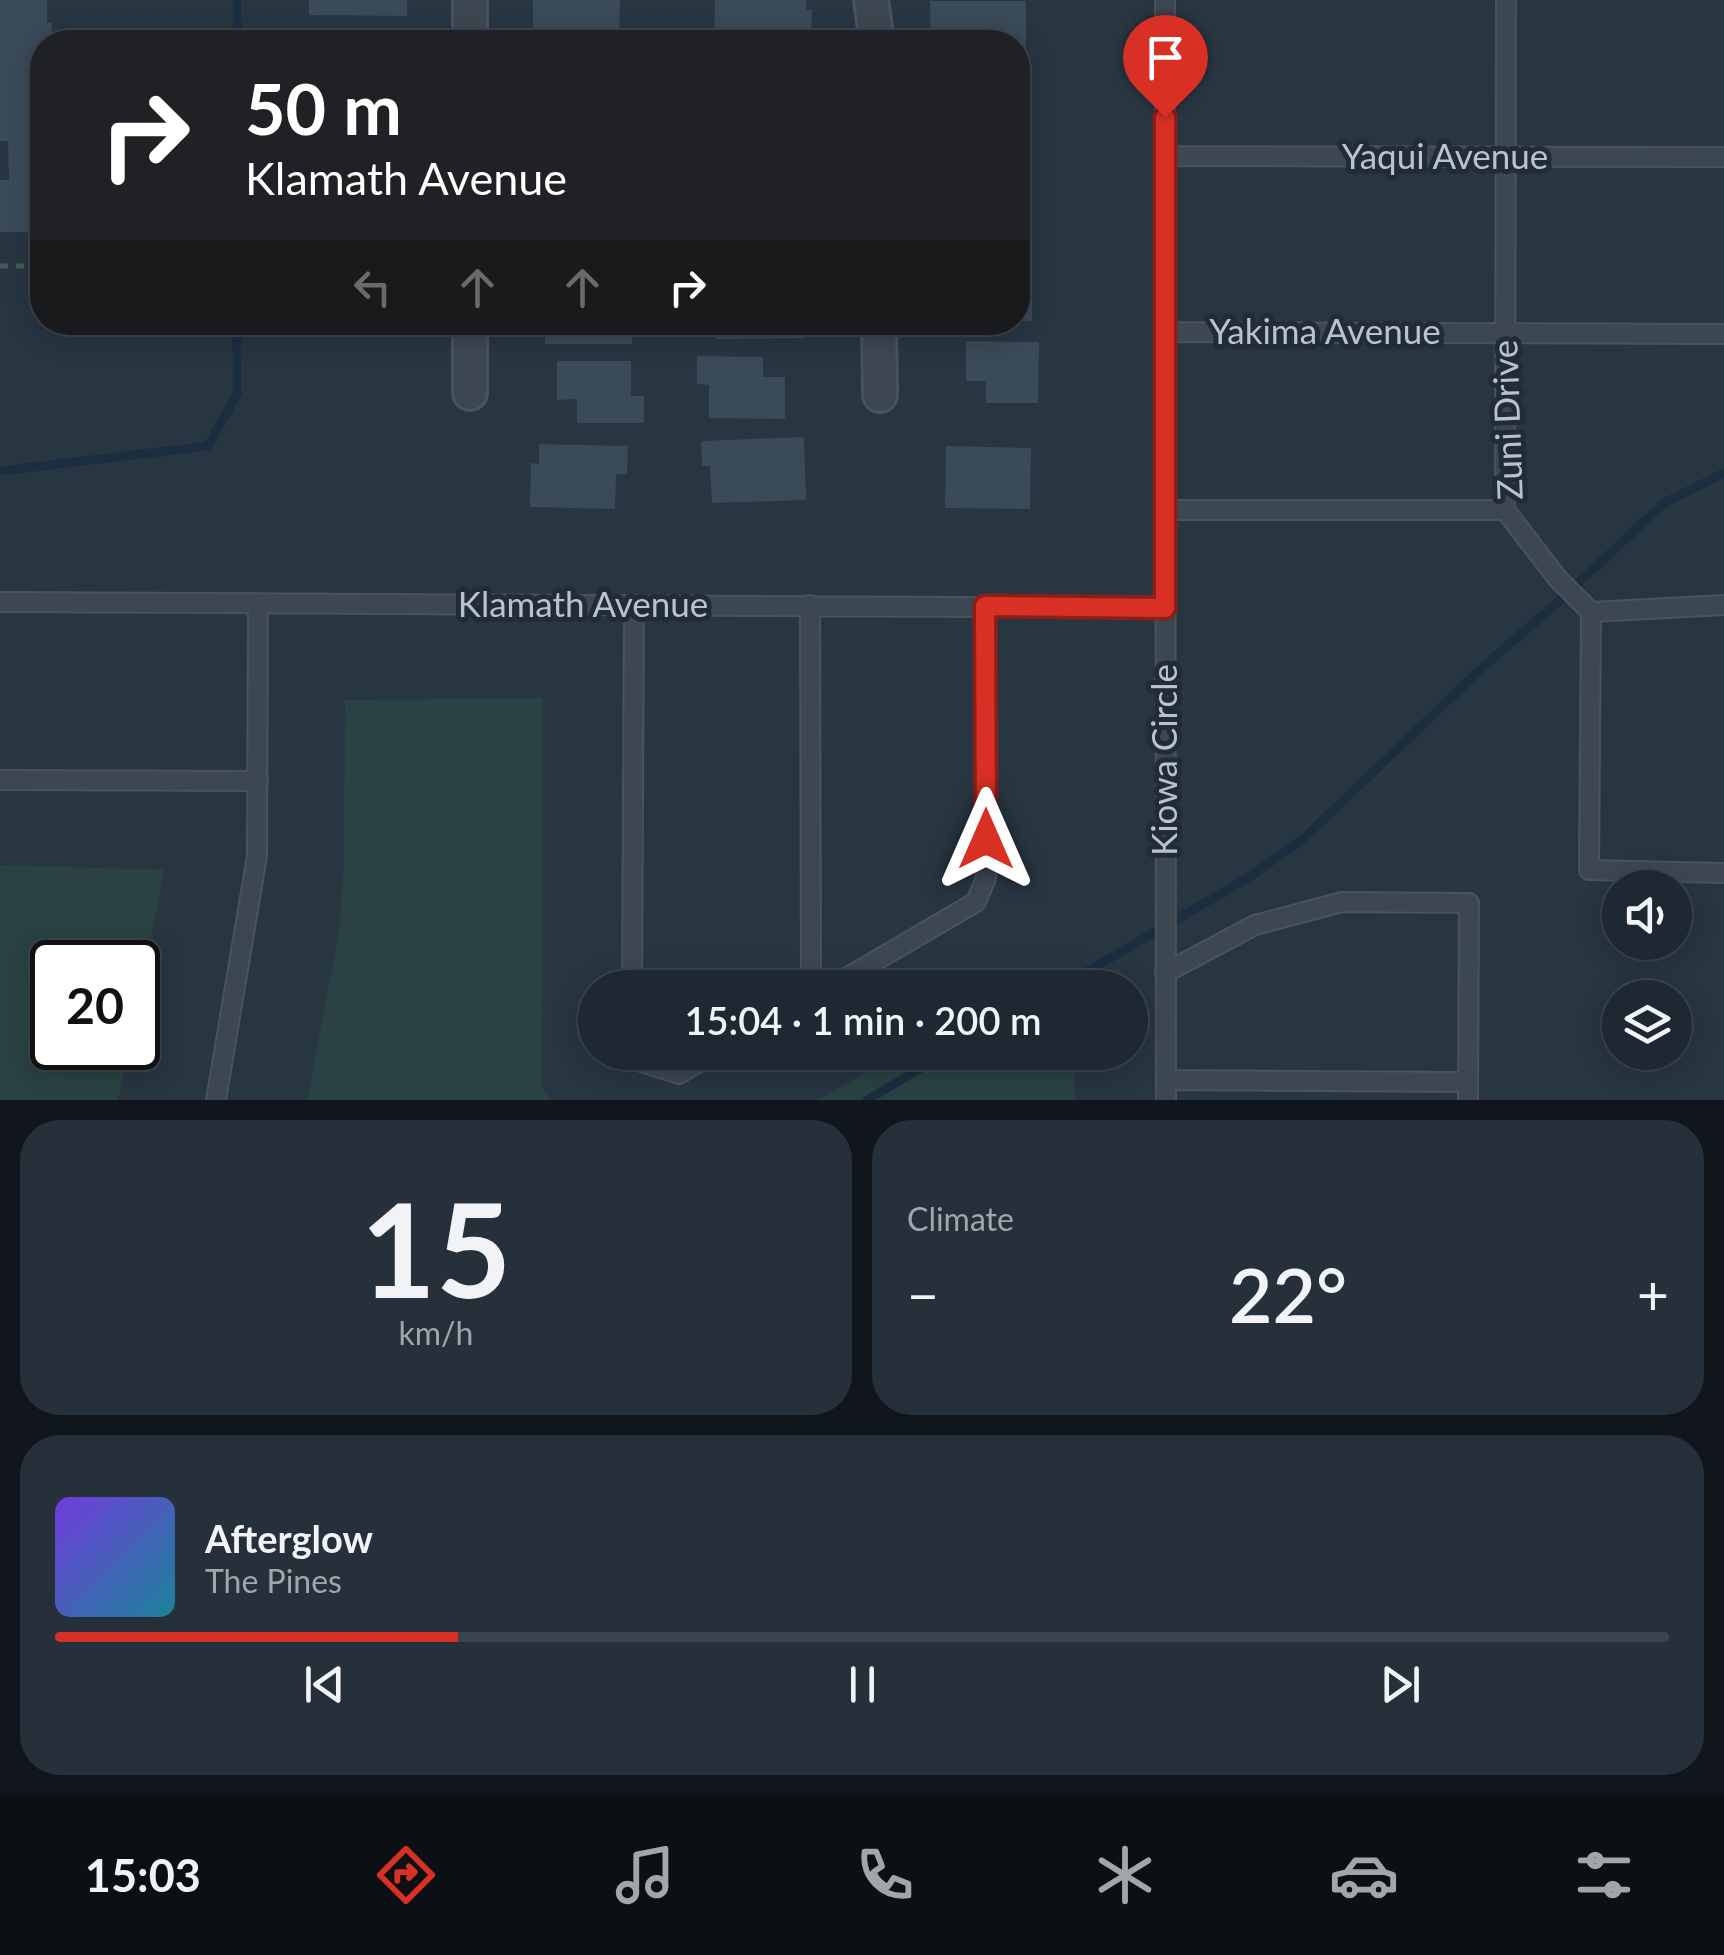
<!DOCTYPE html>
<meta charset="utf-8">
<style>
:root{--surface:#1e2832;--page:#26303a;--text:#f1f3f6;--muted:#a1a6ac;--line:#3c444d;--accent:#d93025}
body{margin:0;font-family:Lato,sans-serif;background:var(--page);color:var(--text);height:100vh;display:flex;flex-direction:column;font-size:38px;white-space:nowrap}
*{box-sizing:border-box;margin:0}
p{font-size:32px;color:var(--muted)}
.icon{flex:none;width:55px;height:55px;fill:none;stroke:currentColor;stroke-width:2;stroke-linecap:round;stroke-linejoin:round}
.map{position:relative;height:1100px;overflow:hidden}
.panel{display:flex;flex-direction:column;gap:20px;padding:20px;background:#10161c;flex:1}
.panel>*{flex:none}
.banner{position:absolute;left:30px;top:30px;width:1000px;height:305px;border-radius:40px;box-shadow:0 5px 25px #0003,0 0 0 2px var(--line);background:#202124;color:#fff;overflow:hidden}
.controls{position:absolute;left:1602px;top:870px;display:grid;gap:20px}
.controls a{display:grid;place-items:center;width:90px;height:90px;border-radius:50%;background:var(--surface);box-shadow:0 5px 25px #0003,0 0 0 2px var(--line);font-size:50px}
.speed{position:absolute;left:30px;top:940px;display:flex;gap:20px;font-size:50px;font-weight:700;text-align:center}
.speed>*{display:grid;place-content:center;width:130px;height:130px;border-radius:50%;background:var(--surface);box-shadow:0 5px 25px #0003,0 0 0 2px var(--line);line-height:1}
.speed .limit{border:5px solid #111;border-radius:15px;background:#fff;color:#111}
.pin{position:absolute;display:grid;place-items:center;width:85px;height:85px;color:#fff;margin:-102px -42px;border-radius:50% 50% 50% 0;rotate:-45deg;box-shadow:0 0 10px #0007}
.pin .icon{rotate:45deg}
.me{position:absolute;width:110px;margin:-55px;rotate:0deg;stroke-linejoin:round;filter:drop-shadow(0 0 8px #0008)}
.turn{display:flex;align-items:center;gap:35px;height:210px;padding:0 50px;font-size:45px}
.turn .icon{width:130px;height:130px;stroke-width:2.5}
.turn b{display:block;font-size:70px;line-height:85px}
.lanes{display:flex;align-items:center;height:95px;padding:0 50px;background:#0003;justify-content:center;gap:50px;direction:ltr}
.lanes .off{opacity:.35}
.big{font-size:75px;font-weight:600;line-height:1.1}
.panel .card{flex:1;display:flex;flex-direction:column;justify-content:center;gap:15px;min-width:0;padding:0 35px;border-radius:40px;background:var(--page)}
.panel .dial{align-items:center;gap:0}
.dial b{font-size:130px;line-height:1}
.song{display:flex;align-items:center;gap:30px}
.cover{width:120px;height:120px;border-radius:15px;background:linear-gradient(135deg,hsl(260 70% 55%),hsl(190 70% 35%))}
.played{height:10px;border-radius:5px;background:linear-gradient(90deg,var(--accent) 25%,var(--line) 25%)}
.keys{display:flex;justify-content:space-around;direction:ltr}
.heat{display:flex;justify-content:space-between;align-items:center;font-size:55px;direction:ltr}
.panel .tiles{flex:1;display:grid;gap:20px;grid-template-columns:1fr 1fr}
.card:last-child{grid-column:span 2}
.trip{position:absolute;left:578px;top:970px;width:570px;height:100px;border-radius:50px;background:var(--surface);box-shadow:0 5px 25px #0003,0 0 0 2px var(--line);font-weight:600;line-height:100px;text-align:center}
.dock{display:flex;height:160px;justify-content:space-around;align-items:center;background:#0c1014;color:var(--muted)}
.dock .icon{width:70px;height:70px}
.dock .on{color:var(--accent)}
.dock b{font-size:45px;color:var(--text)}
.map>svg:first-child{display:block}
.green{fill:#2a4243}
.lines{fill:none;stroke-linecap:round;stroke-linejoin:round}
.stream{stroke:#1b2e40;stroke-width:9}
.building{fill:#3b4a58}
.lane-casing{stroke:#49535e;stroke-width:22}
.street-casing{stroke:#49535e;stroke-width:38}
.path{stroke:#445b5a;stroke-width:5;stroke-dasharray:8 8;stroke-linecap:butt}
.lane{stroke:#3d4752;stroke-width:18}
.street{stroke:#3d4752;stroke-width:32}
.route-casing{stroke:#8d1f18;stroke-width:25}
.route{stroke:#d93025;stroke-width:18}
.labels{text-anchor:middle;stroke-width:10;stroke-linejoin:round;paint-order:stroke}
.street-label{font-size:35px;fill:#bac2cc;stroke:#212c37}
</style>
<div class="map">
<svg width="1724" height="1100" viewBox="0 0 1724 1100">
<rect width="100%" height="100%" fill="#283642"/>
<!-- green -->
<path class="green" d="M543,698L542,1087L552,1100H307L339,932L344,860L345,700Z
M0,865L164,870L138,1009V962H52V1048H129L118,1100H0Z
M901,1053H1074L1075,1100H818Z"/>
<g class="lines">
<!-- stream -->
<path class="stream" d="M237,0V42
M0,471L208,446L237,394V322
M1059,988L1249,877L1303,839L1484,666L1558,602L1664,503L1724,473
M867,1100L948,1052"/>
</g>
<!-- building -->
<path class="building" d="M0,0H47V23H52L51,42H42V232H0V180H9L8,141H0Z
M309,0H407V16L309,15Z
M533,0H620L619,42H553V33H533Z
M715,0H806V10H812L811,42H714Z
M930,1H1026V70H1018V42H931Z
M403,31V42H310V32Z
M1021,85L1023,155H1018V86Z
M1018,180H1026L1025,242L1018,241Z
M1018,260H1032V321H1018Z
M311,322H405L404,337L311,335Z
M545,322H632V344H545Z
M717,322H805V338L717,339Z
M966,341L1039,342L1038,403H986V381H966Z
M697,356L763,357V377H785V419L709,418V385L697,384Z
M557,361H631V396H644V423H577V399L557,400Z
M804,437L806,500L712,503L710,466H702L701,441Z
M539,444L628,446L627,474H616L615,509L530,507L531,463L539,464Z
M946,446L1031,448L1030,509L945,508Z"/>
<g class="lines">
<!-- lane casing -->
<g class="lane-casing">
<path id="lane" d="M1165,0L1166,1100
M1506,0L1505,510L1558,579L1591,612L1589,870L1724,873
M1165,156L1724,157
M1165,332L1724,334
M1165,510H1505
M0,602L1165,608
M810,605L811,988
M1591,612L1724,605
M0,780L258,781
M1165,973L1255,925L1342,902L1469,903L1468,1100
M632,988L634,605
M829,988L976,902L986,878L985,605
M640,1052L644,1063L679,1074L716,1052
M1166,1080L1468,1082
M216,1100L257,856L258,605"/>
</g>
<!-- street casing -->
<g class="street-casing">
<path id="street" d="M470,0V42
M871,0L877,42
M470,322V393
M879,322L880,395"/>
</g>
<!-- path -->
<path class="path" d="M0,266H42"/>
<!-- lane -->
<use href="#lane" class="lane"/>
<!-- street -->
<use href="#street" class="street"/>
</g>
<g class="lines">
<!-- route casing -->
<g class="route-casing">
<path id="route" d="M986,839L985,606L1165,608V117"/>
</g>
<!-- route -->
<use href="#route" class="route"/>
</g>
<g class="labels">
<!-- street labels -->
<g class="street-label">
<text x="1445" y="169">Yaqui Avenue</text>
<text x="1325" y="344">Yakima Avenue</text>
<text transform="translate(1508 420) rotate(-92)" y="12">Zuni Drive</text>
<text x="583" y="617">Klamath Avenue</text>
<text transform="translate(1165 760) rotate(-90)" y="12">Kiowa Circle</text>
</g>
</g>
</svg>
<div class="controls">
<a><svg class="icon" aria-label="sound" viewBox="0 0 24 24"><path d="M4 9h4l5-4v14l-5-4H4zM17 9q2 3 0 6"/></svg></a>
<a><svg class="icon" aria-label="layers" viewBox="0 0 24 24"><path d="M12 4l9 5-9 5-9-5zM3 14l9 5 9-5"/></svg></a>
</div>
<div class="speed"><div class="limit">20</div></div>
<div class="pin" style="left:1165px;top:117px;background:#d93025"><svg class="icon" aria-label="arrive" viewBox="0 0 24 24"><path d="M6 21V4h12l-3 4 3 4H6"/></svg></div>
<svg class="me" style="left:986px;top:839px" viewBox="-20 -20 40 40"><path d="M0-17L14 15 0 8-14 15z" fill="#d93025" stroke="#fff" stroke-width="4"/></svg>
<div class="trip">15:04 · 1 min · 200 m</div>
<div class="banner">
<div class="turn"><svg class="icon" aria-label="right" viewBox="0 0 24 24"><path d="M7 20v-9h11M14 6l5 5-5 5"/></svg><div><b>50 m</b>Klamath Avenue</div></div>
<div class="lanes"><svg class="icon off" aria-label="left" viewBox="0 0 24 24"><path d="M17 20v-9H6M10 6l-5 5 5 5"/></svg><svg class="icon off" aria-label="ahead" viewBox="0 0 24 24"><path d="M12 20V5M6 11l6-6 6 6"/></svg><svg class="icon off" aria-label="ahead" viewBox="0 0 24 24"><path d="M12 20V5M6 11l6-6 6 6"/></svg><svg class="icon" aria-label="right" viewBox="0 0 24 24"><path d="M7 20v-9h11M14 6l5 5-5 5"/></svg></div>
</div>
</div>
<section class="panel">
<div class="tiles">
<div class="card dial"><b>15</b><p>km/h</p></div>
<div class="card"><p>Climate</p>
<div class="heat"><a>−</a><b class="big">22°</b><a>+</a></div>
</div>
<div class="card">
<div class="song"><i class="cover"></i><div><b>Afterglow</b><p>The Pines</p></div></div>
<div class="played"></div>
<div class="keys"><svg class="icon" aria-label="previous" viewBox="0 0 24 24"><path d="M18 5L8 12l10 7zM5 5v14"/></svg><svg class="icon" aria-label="pause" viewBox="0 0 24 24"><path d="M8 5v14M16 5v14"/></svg><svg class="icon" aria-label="next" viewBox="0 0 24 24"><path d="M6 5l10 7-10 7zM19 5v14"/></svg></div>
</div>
</div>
</section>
<nav class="dock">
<b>15:03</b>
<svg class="icon on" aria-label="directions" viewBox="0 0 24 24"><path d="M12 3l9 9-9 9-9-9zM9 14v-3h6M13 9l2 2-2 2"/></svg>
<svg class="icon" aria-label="music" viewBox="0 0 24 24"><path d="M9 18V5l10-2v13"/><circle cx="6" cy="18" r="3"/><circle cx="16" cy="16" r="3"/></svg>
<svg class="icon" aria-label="phone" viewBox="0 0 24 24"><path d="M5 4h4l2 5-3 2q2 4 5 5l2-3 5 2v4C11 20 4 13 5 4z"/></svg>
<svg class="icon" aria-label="climate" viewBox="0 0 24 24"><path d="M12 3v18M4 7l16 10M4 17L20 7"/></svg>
<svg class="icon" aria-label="car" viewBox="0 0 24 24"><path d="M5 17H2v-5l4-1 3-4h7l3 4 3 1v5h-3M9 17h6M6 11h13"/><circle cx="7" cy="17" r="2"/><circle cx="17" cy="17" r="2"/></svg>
<svg class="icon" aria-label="filters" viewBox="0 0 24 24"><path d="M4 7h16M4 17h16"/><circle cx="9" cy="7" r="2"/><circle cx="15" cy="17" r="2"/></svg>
</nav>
